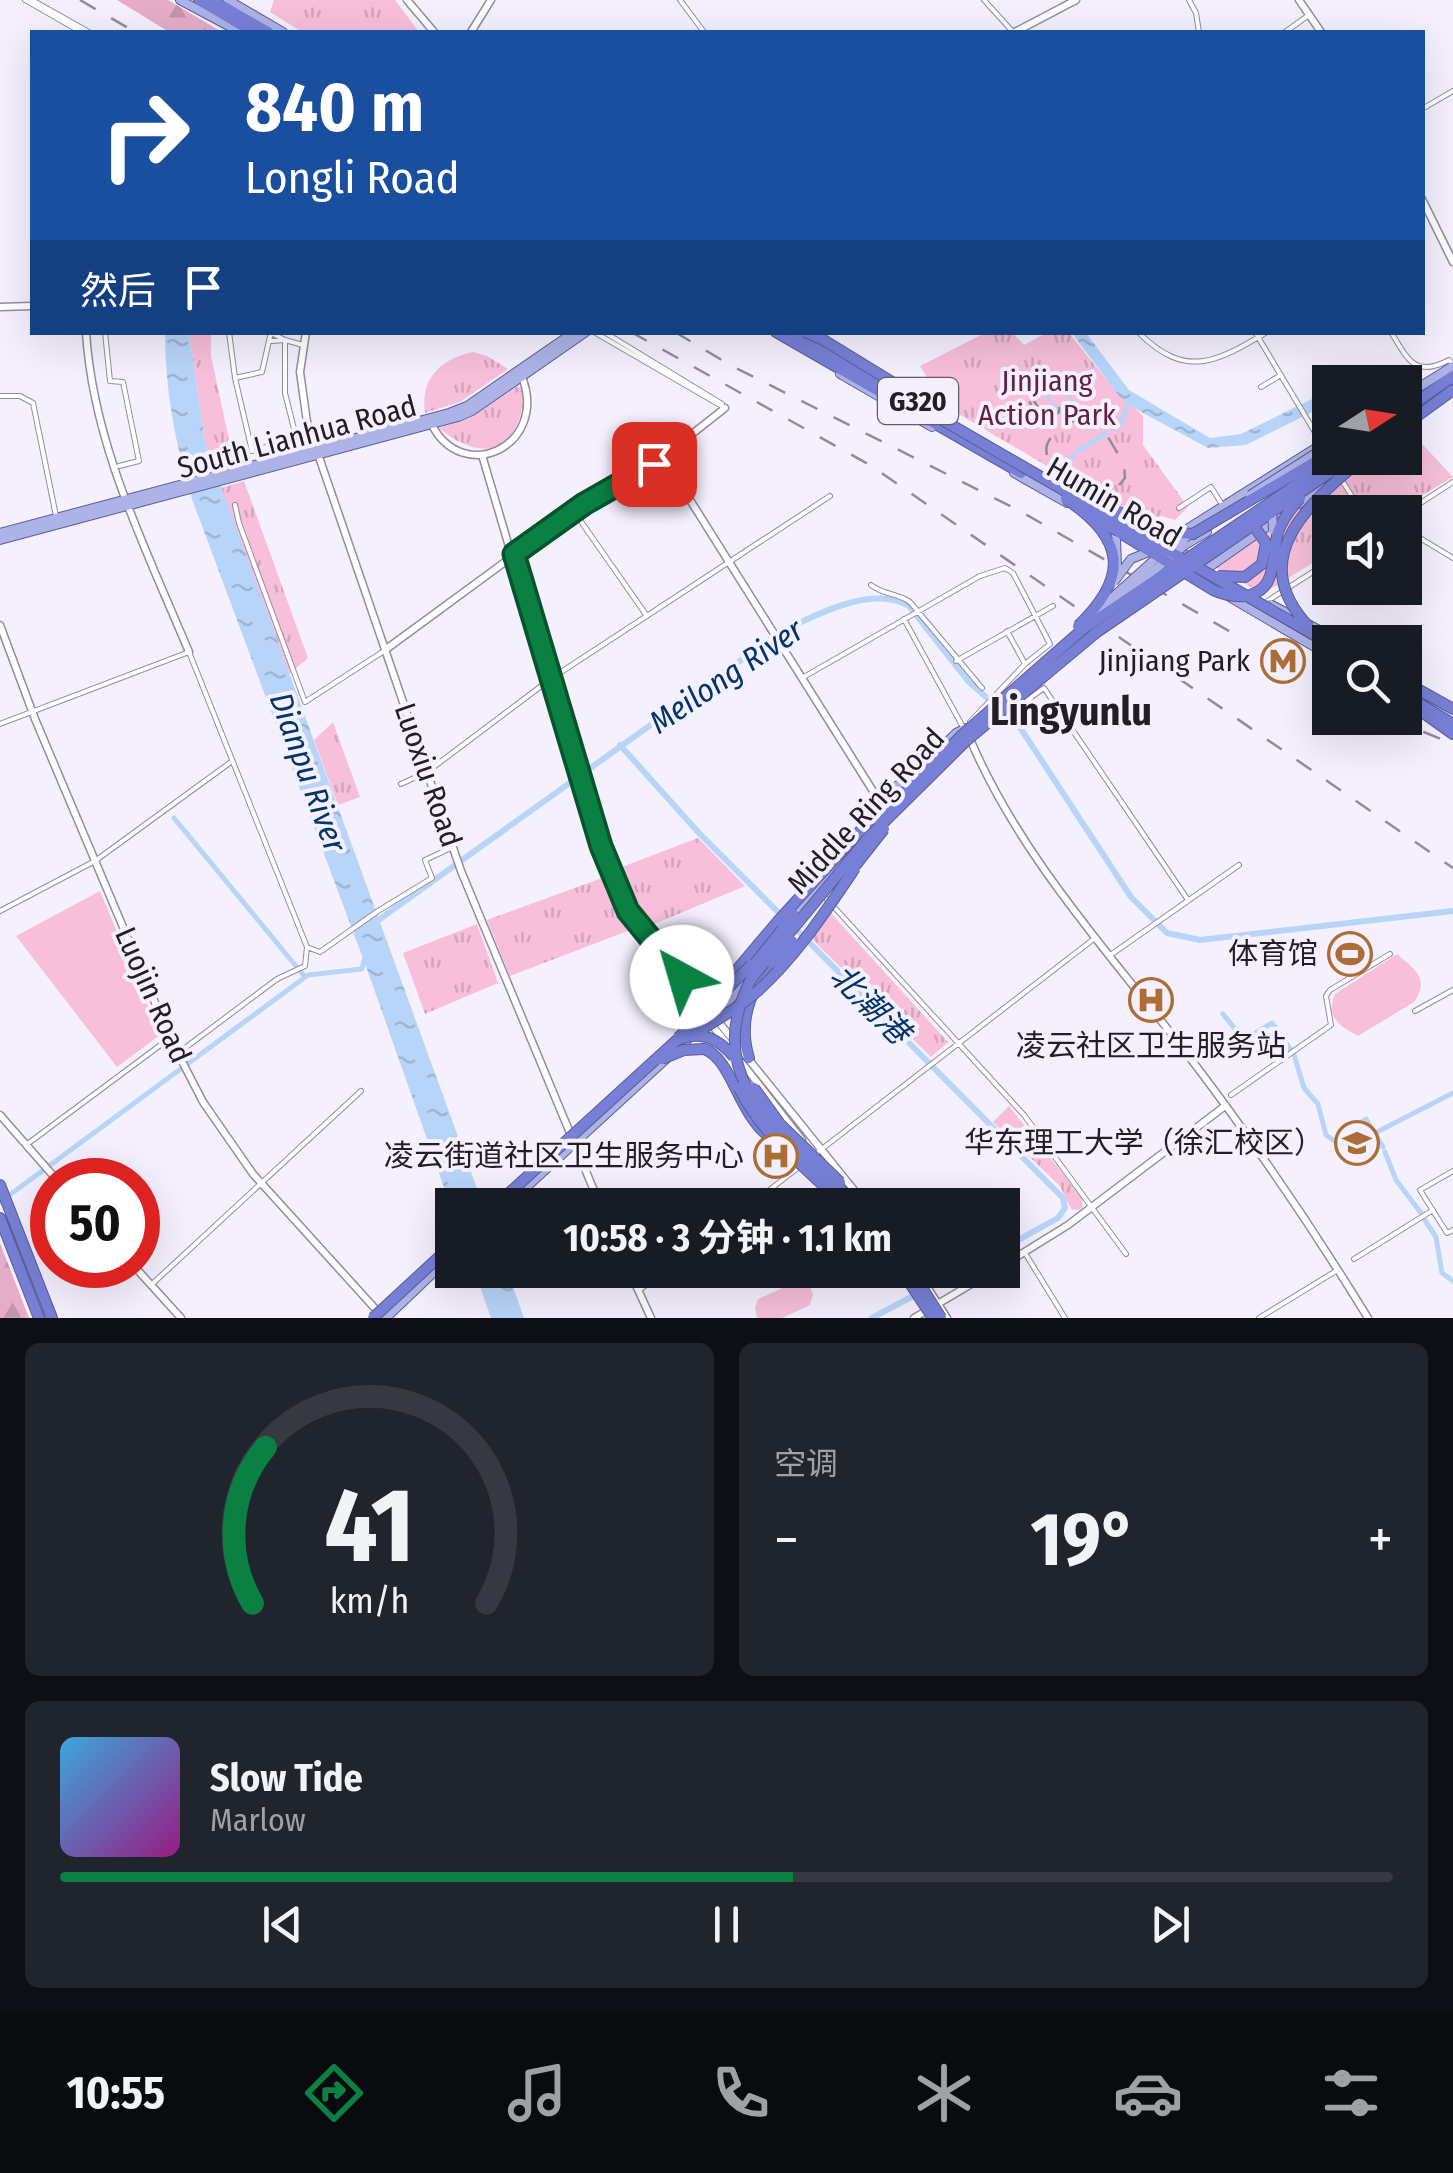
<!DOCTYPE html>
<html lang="zh">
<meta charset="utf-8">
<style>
:root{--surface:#171b24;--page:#20242c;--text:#f1f3f6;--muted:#9ea1a6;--line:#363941;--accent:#0b8043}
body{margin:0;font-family:"Fira Sans Condensed","Noto Sans SC",sans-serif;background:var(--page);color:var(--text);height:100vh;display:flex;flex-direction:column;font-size:38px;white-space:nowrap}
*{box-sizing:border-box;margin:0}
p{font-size:32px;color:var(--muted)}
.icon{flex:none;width:55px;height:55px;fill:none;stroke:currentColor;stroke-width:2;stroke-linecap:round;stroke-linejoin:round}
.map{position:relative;height:1318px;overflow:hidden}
.sheet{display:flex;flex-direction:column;gap:25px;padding:25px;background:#0d0f14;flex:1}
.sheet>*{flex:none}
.banner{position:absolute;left:30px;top:30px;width:1395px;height:305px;border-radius:0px;box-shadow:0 10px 40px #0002;background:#1a4fa0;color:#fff;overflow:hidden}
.needle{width:65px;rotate:78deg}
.fabs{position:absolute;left:1312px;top:365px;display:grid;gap:20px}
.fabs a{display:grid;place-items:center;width:110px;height:110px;border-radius:0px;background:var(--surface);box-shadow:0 10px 40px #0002;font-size:50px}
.speed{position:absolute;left:30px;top:1158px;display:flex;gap:20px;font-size:50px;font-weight:700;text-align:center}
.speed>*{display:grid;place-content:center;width:130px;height:130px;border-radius:50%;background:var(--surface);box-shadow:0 10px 40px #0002;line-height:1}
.speed .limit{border:15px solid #d22;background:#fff;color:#111}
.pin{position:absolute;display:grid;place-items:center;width:85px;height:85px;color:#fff;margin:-42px;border-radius:20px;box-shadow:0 5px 15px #0006}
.me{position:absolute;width:110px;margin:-55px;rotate:321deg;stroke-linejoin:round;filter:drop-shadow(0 0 8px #0008)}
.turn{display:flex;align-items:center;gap:35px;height:210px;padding:0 50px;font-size:45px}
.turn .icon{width:130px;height:130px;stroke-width:2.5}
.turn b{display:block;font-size:70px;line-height:85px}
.then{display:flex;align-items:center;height:95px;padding:0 50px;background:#0003;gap:20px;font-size:38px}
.big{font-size:75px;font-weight:700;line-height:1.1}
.sheet .widget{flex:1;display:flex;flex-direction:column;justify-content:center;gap:15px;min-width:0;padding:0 35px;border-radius:15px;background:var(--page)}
.sheet .dial{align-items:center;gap:0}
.dial svg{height:260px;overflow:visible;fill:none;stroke:var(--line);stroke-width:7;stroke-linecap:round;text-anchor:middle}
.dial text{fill:var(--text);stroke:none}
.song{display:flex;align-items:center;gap:30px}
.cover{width:120px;height:120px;border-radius:15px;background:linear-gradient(135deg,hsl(200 70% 55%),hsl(310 70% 35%))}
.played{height:10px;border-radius:5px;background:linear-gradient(90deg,var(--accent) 55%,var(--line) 55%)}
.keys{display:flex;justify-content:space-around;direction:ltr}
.heat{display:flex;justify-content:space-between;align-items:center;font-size:55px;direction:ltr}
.sheet .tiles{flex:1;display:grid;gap:25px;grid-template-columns:1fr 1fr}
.widget:last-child{grid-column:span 2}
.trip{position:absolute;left:435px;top:1188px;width:585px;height:100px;border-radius:0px;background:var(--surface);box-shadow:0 10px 40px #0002;font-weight:700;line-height:100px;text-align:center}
.tabs{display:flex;height:160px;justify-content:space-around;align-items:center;background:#090b0e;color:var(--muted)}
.tabs .icon{width:70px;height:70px}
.tabs .on{color:var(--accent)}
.tabs b{font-size:45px;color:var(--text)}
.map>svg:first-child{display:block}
.grass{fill:url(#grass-tufts)}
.forest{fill:url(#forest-firs)}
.pitch{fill:#f7bfda}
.water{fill:url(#water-ripples)}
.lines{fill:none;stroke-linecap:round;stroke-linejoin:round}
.stream{stroke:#b8d5f9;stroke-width:2.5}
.canal{stroke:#b8d5f9;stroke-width:5}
.river{stroke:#b8d5f9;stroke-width:6}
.street-casing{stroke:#938ca0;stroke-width:6}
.secondary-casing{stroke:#938ca0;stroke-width:9}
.primary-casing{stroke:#595e98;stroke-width:10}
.highway-casing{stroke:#595e98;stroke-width:12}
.street{stroke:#fff;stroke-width:4}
.secondary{stroke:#fff;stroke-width:6}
.primary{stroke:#adb3e6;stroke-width:8}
.highway{stroke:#7780d6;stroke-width:10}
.rail{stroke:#918d98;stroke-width:2.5;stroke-dasharray:18 18;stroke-linecap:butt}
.primary-bridge-casing{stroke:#595e98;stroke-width:10;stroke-linecap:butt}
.highway-bridge-casing{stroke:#595e98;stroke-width:12;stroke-linecap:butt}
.primary-bridge{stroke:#adb3e6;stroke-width:8}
.highway-bridge{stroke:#7780d6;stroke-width:10}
.route-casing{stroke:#07532c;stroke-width:25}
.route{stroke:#0b8043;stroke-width:18}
.labels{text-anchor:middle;stroke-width:8;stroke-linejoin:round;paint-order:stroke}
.shield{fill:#f5f0fe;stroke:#615d67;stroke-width:2.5}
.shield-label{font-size:28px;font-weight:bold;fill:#211e26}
.park-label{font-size:30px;fill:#622146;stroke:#f5f0fe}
.street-label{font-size:30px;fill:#211e26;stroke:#f5f0fe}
.poi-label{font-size:30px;fill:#211e26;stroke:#f5f0fe;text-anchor:end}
.water-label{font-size:32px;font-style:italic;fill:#013569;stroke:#f5f0fe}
.district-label{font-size:40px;font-weight:bold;fill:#211e26;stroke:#f5f0fe}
</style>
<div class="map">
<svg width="1453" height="1318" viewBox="0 0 1453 1318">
<defs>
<pattern id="grass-tufts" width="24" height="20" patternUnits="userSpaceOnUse" patternTransform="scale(2.5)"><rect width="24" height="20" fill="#f7bfda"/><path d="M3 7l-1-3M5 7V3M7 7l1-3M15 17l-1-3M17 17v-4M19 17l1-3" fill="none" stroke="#d3a4bb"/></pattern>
<pattern id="forest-firs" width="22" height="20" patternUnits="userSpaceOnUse" patternTransform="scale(2.5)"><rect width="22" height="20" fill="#e5adc7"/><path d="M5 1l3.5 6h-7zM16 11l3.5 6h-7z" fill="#c494ab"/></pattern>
<pattern id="water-ripples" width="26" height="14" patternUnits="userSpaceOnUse" patternTransform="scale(2.5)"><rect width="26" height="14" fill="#b8d5f9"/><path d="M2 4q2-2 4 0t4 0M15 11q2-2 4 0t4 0" fill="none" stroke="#9eb6d5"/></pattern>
</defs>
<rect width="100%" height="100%" fill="#f5f0fe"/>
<!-- grass -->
<path class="grass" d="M274,0H395L419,32H302L270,12Z
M189,333H211V356L233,458L217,462L211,458L205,442Z
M985,333H1013L1024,345L1046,333H1069L1106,379L1143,416V445L1188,507L1175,520L1161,516L1140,521L945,406L920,366Z
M473,352L487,356L508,369L460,402L425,413C420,378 441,359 473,352Z
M518,386L524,389C522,449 486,467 439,428L469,418Z
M1409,430L1453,477L1394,512H1330V552L1263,594L1206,562L1367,458H1405V433Z
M244,481L308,658L289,674L221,488Z
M333,722L360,797L338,805L314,740Z
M698,838L745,886L645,928L626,900L614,870Z
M602,878L620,920L630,930L510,976L487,920Z
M828,910L948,1042L931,1057L808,935Z
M477,924L498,983L425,1014L403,953Z
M1009,1106L1082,1198L1083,1210L1071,1209L1060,1186L993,1122Z"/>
<!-- forest -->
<path class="forest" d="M117,0H168L222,32H169Z
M0,1243L29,1318H0Z"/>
<!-- pitch -->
<path class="pitch" d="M100,891L160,1035L117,1067L16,936Z
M1397,954C1413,968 1431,978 1414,1002L1358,1036C1340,1026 1325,1018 1335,994Z
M796,1282L809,1285L813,1294L810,1305L782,1318H757L755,1308L758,1299Z"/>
<!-- water -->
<path class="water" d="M165,333H189L205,442L483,1205H452V1210L368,972L192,499C175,443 165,390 165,333Z
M1072,333H1086L1129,390L1210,438L1241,434L1330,390V403L1246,445L1208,448L1141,412L1119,396Z
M474,1270H507L524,1318H491Z"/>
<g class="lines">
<!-- stream -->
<path class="stream" d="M1054,388L1068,395L1080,411L1068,417L1047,397Z"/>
<!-- canal -->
<path class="canal" d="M1113,429L1121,423L1130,399
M1078,451L1105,434
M1058,474L1074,456
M174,818L305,977
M1223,1014L1244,1040L1272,1023L1291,1050
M1294,1055L1304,1088L1318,1104L1326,1135L1336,1142L1348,1138L1358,1124L1366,1119L1383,1147
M1375,1133L1453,1093
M1385,1152L1396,1180L1421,1213
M0,1202L308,975L362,969L365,957
M1424,1219L1436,1237L1442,1273L1453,1281"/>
<!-- river -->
<path class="river" d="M1005,712L1021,729L1131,897L1167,933L1200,940L1453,911
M620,745L699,833L785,919
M377,921L779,633C813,616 872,584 909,606L968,681L995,705
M794,927L1063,1198L1065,1208L1058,1218L1002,1249
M872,1318L962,1270"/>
<!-- street casing -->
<g class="street-casing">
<path id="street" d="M25,0L81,32
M32,0L89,32
M680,0L704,32
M984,0L1013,32
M1189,0L1196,13L1199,32
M1285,32L1309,15
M1422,109L1453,91
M105,332L110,381L123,382L139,461L119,466
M229,332L235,378L252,451L290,440L294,429L285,393V340L303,345
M594,332L725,408
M604,332L722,404
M1138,332C1186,380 1217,362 1267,332
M1255,332L1322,444
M1391,332C1408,360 1415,378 1449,360L1453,364
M271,333L285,340L272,341
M235,378L262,372L271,332
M1261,387L1281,375
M0,396H20L33,403L56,516
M1341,479L1355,501L1370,512
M235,505L239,523L305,702L384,651
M1179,508L1211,487L1223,506
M575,513L647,616
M1405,513L1453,482
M1405,529L1453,558
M871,585C883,595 898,593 910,602L982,688
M1266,602L1330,561
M904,619L964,729
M1007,631L1025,664
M956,661L1053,606
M802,678L980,576L1005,568L1013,573L1050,644L1025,664L970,722
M0,724L189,652L307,947
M993,725L1044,688L1188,900
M401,784L427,772L552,678L830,496
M823,895L1024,1115L1126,1254
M0,911L95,861L231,762
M307,947L320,952L378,911L432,878L425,860L451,848
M1109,956L1239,865
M1415,1011L1453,990
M177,1054L277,979L305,966L307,947
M1231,1095L1331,1025L1326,996L1330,990L1390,954
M26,1145L170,1038
M814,1155L1095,938
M1453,1171L1420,1190L1447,1233L1453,1230
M750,1205L799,1167
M1025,1253L1065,1318
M1354,1259L1433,1210
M151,1285L361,1091
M638,1291L666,1270
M1259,1318L1336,1271"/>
</g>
<!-- secondary casing -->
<g class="secondary-casing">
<path id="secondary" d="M407,0L434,32
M1299,0L1321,32
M471,32L491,0
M1015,32L1076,0
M1422,199L1453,262
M0,307L32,306
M86,332C93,445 146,549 189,652
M306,332L300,372L307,422L461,871L600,1205
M431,423C462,487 549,446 522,377
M482,455L510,550L509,559L596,847L623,912L703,1014
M663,457L878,799
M511,551L601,846L628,911L706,1007
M0,625L35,719L170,1038L203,1102L253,1174L380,1314
M385,650L584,504L654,464L725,408
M970,739C1018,852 1103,946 1177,1041C1246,1130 1309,1222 1368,1318
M717,1020L866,1205
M711,1024L728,1045
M742,1063L802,1140
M0,1115L57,1180
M133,1265L181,1318
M1002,1266L1068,1225L1225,1106
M629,1270L651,1318
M922,1279L947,1318
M914,1318L995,1270"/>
</g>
<!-- primary casing -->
<g class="primary-casing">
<path id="primary" d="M180,0L240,32
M228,0L283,32
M840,374L932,427
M1405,396L1453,366
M1014,473L1067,503
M1299,504L1328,483
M1140,529L1193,559
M0,533L449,413L467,406L574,332
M0,540L458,417L472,411L586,332
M1163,544L1330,439
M1185,545L1207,532
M1201,573L1275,521
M1231,598L1330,656
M1270,604L1342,642
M1405,701L1423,711
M877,797L898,785
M878,810L956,733L966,728
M793,917L855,844
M710,1020L749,980
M507,1205L688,1039
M386,1318L452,1255"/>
</g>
<!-- highway casing -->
<g class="highway-casing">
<path id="highway" d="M199,0L253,32
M212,0L268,32
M776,332L1021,473
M797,336L926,410
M1405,410L1453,376
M1405,425L1453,390
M1405,682L1453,709
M1405,695L1453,724
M1418,709L1453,734
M708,1004L778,921
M704,1049C730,1057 738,1110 766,1134
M749,1058C738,1023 750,990 772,963
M0,1185L52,1318
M0,1218L39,1318"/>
</g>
<!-- street -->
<use href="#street" class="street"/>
<!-- secondary -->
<use href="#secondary" class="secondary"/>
<!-- primary -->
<use href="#primary" class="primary"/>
<!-- highway -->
<use href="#highway" class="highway"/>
<!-- rail -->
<path class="rail" d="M80,0L135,32
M631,332L870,465L1453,868
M675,332L730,365L1020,511L1236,635
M1033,399L1040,411L1055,404L1059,406V412L1046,423L1035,422L1030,402Z
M1082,417L1099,422L1124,464L1125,478L1112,494C1098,495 1087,487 1075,481C1031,457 1041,435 1082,417Z
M1329,689H1330
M1390,718L1453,744"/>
<!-- primary-bridge casing -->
<g class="primary-bridge-casing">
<path id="primary-bridge" d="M1250,495L1330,444
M1272,509L1273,530
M1116,540L1117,565
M1114,582L1131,559L1151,551
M1114,604L1185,545
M1095,613L1154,560L1192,533"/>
</g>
<!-- highway-bridge casing -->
<g class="highway-bridge-casing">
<path id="highway-bridge" d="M805,332L822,339L915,396L939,418L1330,644
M1066,499C1126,539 1129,577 1078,626
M1103,506L1168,532L1193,534L1330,453
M1086,512L1213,590C1224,595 1232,597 1244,596C1279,592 1271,556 1278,532C1283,518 1291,508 1300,498
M1218,576L1245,577L1262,564L1266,543L1251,522
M1309,627C1244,558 1309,503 1363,458
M878,820L961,736L1083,629L1336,458
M851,871L884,829
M778,921L880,809
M772,963L792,941
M748,972L794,915
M695,1033C715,1021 735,1010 753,995C793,961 826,911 855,868
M678,1038L751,965
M662,1059L684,1050L704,1049
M739,1088C764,1138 806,1167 844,1205
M754,1088L780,1124L840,1182
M496,1205L677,1040C701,1030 718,1038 734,1057
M857,1205C792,1139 696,1086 751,979L869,837L966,741L1097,632L1351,458
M901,1270L933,1318
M911,1270L941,1318
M373,1318L452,1245"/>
</g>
<!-- primary-bridge -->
<use href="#primary-bridge" class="primary-bridge"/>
<!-- highway-bridge -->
<use href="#highway-bridge" class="highway-bridge"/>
</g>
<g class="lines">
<!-- route casing -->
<g class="route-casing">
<path id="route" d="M654,464L584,504L514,554L601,846L628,911L682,977"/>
</g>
<!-- route -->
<use href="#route" class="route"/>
</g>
<!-- icons -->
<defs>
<g id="metro-ring" transform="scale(2.25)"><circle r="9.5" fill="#f5f0fe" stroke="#ad6e36" stroke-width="1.5"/><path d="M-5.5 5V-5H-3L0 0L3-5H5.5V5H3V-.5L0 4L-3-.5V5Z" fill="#ad6e36"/></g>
<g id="stadium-ring" transform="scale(2.25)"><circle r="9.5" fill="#f5f0fe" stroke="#ad6e36" stroke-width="1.5"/><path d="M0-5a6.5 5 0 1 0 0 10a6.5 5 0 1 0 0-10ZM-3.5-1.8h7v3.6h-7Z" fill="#ad6e36"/></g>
<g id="hospital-ring" transform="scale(2.25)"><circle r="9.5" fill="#f5f0fe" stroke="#ad6e36" stroke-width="1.5"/><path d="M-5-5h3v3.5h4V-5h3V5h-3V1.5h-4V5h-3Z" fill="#ad6e36"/></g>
<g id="university-ring" transform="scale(2.25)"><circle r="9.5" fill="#f5f0fe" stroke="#ad6e36" stroke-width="1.5"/><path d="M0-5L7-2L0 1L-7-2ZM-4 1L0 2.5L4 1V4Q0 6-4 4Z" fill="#ad6e36"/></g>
</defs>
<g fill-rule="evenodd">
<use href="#metro-ring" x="1283" y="661"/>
<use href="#stadium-ring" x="1350" y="954"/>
<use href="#hospital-ring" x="1151" y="1000"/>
<use href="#university-ring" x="1357" y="1143"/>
<use href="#hospital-ring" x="776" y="1156"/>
</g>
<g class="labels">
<!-- shield labels -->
<rect class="shield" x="878" y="378" width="80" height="46" rx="8"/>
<g class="shield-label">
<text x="918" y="411">G320</text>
</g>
<!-- park labels -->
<g class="park-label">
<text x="1047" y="391">Jinjiang<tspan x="1047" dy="34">Action Park</tspan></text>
</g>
<!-- street labels -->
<g class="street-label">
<text transform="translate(297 437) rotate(-15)" y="10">South Lianhua Road</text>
<text transform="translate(1114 502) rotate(30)" y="10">Humin Road</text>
<text transform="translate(428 775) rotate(71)" y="10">Luoxiu Road</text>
<text transform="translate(866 811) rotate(-47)" y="10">Middle Ring Road</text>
<text transform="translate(153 995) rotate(66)" y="10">Luojin Road</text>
</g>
<!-- poi labels -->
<g class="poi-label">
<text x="1250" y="671">Jinjiang Park</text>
<text x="1318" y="964">体育馆</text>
<text x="1151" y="1056" text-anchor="middle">凌云社区卫生服务站</text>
<text x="1324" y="1153">华东理工大学（徐汇校区）</text>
<text x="744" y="1166">凌云街道社区卫生服务中心</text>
</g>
<!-- water labels -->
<g class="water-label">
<text transform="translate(726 676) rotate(-34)" y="11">Meilong River</text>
<text transform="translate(308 772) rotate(70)" y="11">Dianpu River</text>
<text transform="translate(870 1004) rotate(45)" y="11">北潮港</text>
</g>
<!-- district labels -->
<g class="district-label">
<text x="1071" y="725">Lingyunlu</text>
</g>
</g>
</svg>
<div class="fabs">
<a><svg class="needle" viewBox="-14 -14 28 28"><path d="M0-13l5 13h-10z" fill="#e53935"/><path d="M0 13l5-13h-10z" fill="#9ea1a6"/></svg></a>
<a><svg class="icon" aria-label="sound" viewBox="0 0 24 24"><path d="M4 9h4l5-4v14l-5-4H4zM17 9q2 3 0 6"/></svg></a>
<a><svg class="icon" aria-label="search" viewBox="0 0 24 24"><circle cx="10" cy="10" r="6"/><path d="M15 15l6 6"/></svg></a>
</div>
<div class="speed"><div class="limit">50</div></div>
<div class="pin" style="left:654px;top:464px;background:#d93025"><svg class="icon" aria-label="arrive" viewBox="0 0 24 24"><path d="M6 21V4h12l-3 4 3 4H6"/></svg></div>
<svg class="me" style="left:682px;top:977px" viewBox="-20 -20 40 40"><circle r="19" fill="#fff"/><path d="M0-13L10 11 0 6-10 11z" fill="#0b8043"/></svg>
<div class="trip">10:58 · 3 分钟 · 1.1 km</div>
<div class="banner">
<div class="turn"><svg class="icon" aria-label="right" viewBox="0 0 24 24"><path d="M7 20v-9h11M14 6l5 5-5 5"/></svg><div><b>840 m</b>Longli Road</div></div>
<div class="then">然后<svg class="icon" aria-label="arrive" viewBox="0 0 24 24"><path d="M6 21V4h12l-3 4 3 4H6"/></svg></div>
</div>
</div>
<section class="sheet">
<div class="tiles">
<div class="widget dial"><svg viewBox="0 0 100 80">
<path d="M14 69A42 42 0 1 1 86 69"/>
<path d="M14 69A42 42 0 0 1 18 21" stroke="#0b8043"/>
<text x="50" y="56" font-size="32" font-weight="700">41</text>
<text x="50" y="72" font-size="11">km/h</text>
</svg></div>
<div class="widget"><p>空调</p>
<div class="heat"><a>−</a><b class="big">19°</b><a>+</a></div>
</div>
<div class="widget">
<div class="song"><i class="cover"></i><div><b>Slow Tide</b><p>Marlow</p></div></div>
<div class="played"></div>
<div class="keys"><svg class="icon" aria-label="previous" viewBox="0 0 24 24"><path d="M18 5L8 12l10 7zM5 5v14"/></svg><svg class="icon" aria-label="pause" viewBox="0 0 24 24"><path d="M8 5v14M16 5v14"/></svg><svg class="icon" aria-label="next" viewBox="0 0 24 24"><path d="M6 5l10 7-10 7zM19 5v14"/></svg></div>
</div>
</div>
</section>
<nav class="tabs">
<b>10:55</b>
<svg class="icon on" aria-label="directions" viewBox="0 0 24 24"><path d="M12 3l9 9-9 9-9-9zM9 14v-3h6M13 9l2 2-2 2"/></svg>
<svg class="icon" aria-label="music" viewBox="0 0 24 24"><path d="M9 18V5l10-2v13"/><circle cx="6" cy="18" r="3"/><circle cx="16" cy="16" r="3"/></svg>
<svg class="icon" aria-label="phone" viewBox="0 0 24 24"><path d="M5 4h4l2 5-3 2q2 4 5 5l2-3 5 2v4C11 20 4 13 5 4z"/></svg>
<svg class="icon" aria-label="climate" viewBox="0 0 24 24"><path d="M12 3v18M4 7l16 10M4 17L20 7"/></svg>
<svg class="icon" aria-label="car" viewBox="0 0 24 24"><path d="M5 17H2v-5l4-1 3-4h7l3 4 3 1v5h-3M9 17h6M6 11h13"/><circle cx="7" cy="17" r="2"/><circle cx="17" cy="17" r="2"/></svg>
<svg class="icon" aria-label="filters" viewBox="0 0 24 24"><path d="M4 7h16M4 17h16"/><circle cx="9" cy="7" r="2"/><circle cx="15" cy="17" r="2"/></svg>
</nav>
